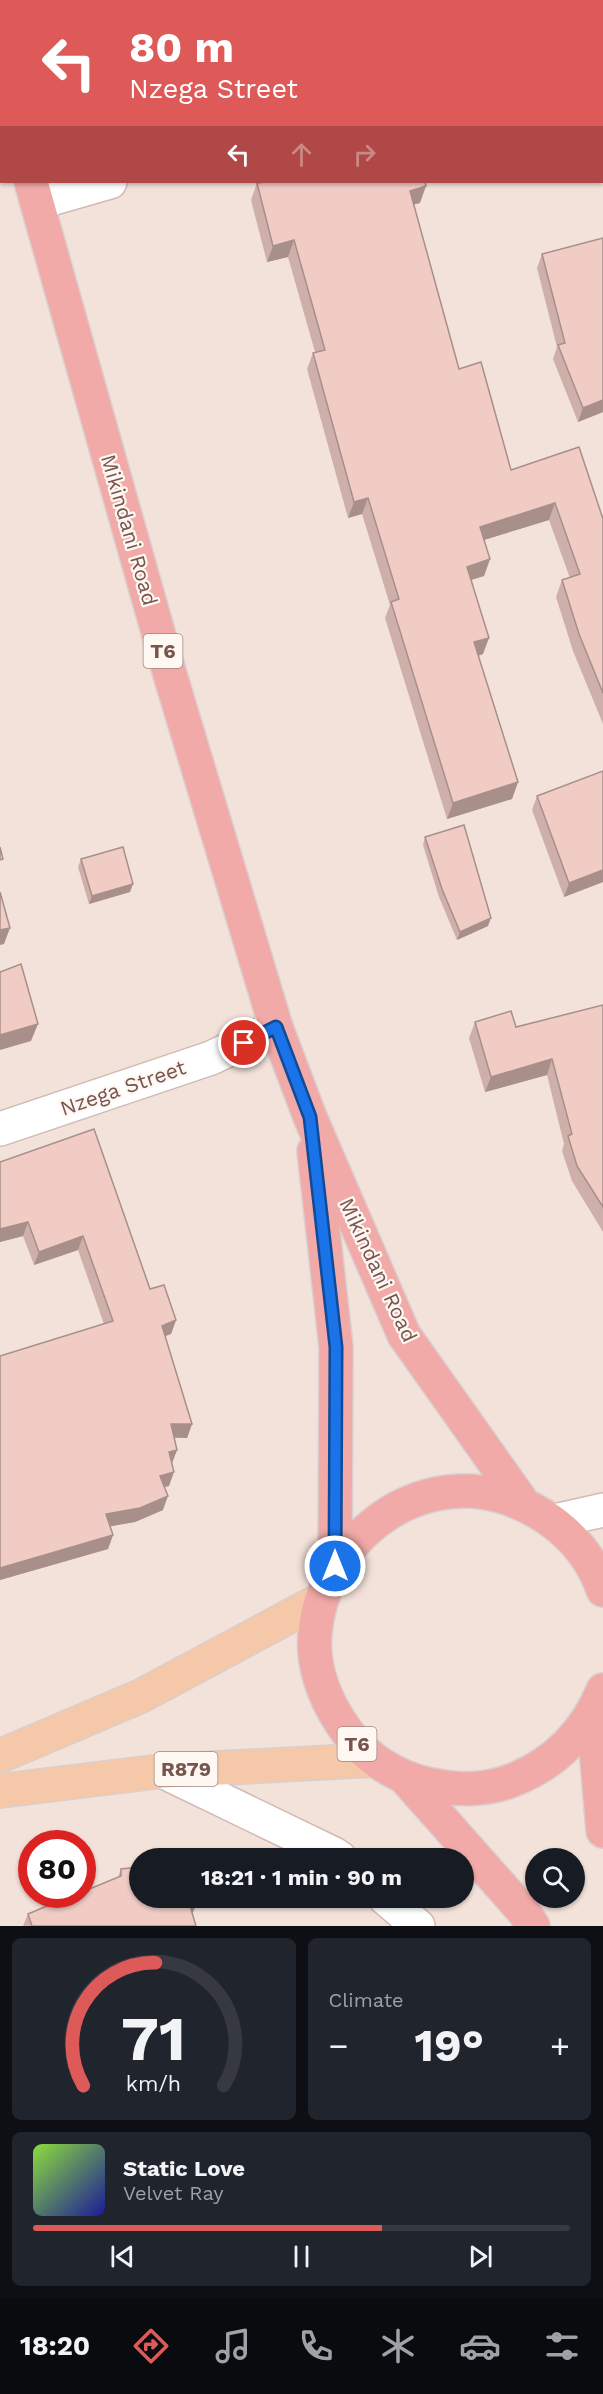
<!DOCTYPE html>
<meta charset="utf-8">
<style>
:root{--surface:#171b24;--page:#20242c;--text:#f1f3f6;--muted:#9ea1a6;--line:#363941;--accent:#dd5a59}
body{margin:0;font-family:"Work Sans",sans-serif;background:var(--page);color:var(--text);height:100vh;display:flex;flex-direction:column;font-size:22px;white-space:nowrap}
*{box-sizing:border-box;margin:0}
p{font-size:20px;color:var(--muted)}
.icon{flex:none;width:33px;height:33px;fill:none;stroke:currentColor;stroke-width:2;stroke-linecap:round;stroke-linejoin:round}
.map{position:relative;height:1926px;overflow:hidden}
.side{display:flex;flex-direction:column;gap:12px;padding:12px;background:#0d0f14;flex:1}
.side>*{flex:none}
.top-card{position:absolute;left:0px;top:0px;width:603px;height:183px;box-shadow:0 2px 4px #0004;background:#dd5a59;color:#fff;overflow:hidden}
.controls{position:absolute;left:525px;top:1848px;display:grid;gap:12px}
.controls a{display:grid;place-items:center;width:60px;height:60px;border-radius:50%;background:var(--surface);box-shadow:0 2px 4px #0004;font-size:30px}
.speed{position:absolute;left:18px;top:1830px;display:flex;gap:12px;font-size:30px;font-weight:700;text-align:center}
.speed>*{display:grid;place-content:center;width:78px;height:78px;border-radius:50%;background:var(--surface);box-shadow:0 2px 4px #0004;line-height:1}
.speed .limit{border:9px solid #d22;background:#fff;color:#111}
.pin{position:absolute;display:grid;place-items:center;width:51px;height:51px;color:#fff;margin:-26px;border:3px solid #fff;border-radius:50%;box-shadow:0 2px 6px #0007}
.me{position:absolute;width:66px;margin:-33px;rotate:0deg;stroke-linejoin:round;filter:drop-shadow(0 0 4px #0008)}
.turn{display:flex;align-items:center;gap:21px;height:126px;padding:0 30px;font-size:27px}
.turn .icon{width:78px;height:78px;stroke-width:2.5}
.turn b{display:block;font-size:42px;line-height:51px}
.lanes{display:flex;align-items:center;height:57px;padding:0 30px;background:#0003;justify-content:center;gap:30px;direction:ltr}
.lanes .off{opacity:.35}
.big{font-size:45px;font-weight:700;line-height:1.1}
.side .widget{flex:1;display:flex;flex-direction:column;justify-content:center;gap:9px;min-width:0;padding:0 21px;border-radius:9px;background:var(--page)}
.side .dial{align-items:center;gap:0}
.dial svg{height:156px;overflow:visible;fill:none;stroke:var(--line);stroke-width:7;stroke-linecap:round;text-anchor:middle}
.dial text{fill:var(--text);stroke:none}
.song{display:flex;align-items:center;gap:18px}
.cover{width:72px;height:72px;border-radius:9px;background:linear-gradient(135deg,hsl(90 70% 55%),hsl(240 70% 35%))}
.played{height:6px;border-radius:3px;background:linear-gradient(90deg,var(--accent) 65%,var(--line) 65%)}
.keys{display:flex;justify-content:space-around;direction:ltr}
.heat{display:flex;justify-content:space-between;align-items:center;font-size:33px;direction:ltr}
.side .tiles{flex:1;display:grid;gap:12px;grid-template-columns:1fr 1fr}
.widget:last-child{grid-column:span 2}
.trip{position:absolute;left:129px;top:1848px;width:345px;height:60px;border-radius:30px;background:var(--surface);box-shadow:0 2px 4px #0004;font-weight:700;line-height:60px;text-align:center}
.dock{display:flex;height:96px;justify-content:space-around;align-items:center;background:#090b0e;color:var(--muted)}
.dock .icon{width:42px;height:42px}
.dock .current{color:var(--accent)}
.dock b{font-size:27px;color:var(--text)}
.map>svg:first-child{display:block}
.residential{fill:#f3e2da;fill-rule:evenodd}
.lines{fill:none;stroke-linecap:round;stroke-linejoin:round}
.street-casing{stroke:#d0bab4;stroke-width:36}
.secondary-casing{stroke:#d3b9b1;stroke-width:36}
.primary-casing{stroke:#d9cfce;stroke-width:36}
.highway-casing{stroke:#d9cfce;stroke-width:36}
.street{stroke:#fff;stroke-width:33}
.secondary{stroke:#fff;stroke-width:33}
.primary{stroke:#f5c8a9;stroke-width:33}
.highway{stroke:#f1aaa7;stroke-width:33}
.wall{fill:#ceafa9}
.shaded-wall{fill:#a88f8a}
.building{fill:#f0ccc5;stroke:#a88f8a;stroke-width:1.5}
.route-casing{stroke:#114b97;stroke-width:15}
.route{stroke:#1a73e8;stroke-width:10}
.labels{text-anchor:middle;stroke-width:4.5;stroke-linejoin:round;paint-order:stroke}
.shield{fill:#fef7f2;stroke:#9f8680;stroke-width:1.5}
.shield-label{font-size:20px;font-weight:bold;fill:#76554f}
.street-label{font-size:21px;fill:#76554f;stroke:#fef7f2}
</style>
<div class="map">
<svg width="603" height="1926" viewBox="0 0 603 1926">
<rect width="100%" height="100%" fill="#fcf2ec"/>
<!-- residential -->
<path class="residential" d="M0,0H603V1926H0ZM2,2H602V182H2ZM32,1844H82V1894H32ZM140,1858H464V1898H140ZM536,1858H574V1898H536Z"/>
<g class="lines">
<!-- street casing -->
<g class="street-casing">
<path id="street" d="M602,49H603
M37,203L110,182
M0,1129L211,1058L276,1027
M162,1771L334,1854L340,1858
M385,1898L418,1926"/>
</g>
<!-- secondary casing -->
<g class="secondary-casing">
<path id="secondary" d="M554,1521L603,1510"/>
</g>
<!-- primary casing -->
<g class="primary-casing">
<path id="primary" d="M0,1756L141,1696L320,1600
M0,1791L162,1771L374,1760"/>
</g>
<!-- highway casing -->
<g class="highway-casing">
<path id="highway" d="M0,76L2,81
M31,182L171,678L276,1027L310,1117L404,1335L523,1503
M314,1151L336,1347L335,1566
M603,1590C587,1543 547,1510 500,1496C410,1471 322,1544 315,1634C312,1665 324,1697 341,1723C359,1752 387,1772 419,1782C449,1790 483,1792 513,1780C556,1763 585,1733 603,1690
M593,1714L603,1831
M405,1778L524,1912L533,1926"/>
</g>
<!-- street -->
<use href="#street" class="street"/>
<!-- secondary -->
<use href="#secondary" class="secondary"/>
<!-- primary -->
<use href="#primary" class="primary"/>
<!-- highway -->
<use href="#highway" class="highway"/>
</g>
<!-- wall -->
<path class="wall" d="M166,0H258L254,2H167Z
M257,183L420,203L414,204L459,369L511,470L603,519V724L573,651L556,597L562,580L570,578L549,520L484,540L490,559L484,576L471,580L483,654L478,656L518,782L512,799L447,819L385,618L390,605L362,514L348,518L307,369L313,353L315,352L288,257L267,262L251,200Z
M603,238V412L578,422L553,359L557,347L537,268L542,254Z
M537,796L603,882L564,897L532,810Z
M425,837L488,926L457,940L439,897L423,845Z
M81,859L130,892L89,904L78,867Z
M603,1005V1232L572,1181L562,1151L564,1144L547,1075L485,1092L469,1038L475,1022L516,1027Z
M0,1162L150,1289L176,1320L171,1334L165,1336L192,1424L187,1438H174L177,1450L172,1463L169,1486L164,1487L163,1510L135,1522L110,1526L113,1535L108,1549L0,1580V1356L104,1324L78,1250L34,1265L23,1236L0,1242Z
M121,1869L196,1905L192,1914L196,1926H23L28,1914L118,1877Z"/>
<!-- shaded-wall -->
<path class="shaded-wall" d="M221,0H258L254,2H217Z
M426,186L420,203L404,207L410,191Z
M294,240L288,257L267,262L273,246Z
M603,400V412L578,422L583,408Z
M368,498L362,514L348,518L354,502Z
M555,503L549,520L474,543L480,527Z
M490,559L484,576L461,583L467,567Z
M489,638L483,654L468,659L474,642Z
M518,782L512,799L447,819L453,803Z
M603,870V882L564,897L569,883Z
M133,884L130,892L89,904L92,896Z
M491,918L488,926L457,940L460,932Z
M10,928L4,944L0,945V930Z
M38,1024L31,1041L0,1050V1035Z
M552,1059L547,1075L485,1092L491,1077Z
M28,1222L23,1236L0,1242V1229Z
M83,1236L78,1250L34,1265L39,1252Z
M176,1320L171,1334L157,1339L162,1326Z
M171,1424H192L187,1438L166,1437Z
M177,1450L172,1463L169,1452Z
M174,1472L169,1486L155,1489L160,1476Z
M168,1496L163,1510L135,1522L101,1528L106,1514Z
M113,1535L108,1549L0,1580V1568Z
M196,1905L190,1919V1906Z"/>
<!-- building -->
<path class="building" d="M176,0H221L217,2H176Z
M264,182H425L426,186L410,191L459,369L481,362L511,470L579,447L603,519V693L579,634L562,580L580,574L555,503L480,527L490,559L467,567L489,638L474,642L518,782L453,803L391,602L399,599L368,498L354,502L313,353L325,350L294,240L273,246L257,183Z
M603,238V400L583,408L558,345L565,343L542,254Z
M603,771V870L569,883L537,796Z
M464,825L491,918L460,932L442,889L425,837Z
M0,847L3,859L0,860Z
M123,847L133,884L92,896L81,859Z
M0,892L10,928L0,930Z
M21,964L38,1024L0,1035V972Z
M603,1005V1207L577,1166L568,1136L572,1134L552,1059L491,1077L475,1022L511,1011L516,1027Z
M94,1129L150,1289L164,1285L176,1320L162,1326L192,1424H171L177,1450L169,1452L174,1472L160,1476L168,1496L140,1508L106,1514L113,1535L0,1568V1356L113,1321L83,1236L39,1252L28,1222L0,1229V1162Z
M140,1867V1898H193L196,1905L190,1906L196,1926H32L28,1914L75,1894H82V1892L121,1876V1869Z"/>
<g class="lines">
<!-- route casing -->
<g class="route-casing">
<path id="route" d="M244,1043L276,1027L310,1117L336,1347L335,1566"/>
</g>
<!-- route -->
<use href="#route" class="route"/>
</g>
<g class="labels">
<!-- shield labels -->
<g class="shield">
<rect x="143.5" y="634" width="39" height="34" rx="4.5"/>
<rect x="337.5" y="1727" width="39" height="34" rx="4.5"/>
<rect x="154.5" y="1752" width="63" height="34" rx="4.5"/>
</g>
<g class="shield-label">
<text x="163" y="658">T6</text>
<text x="357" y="1751">T6</text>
<text x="186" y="1776">R879</text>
</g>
<!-- street labels -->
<g class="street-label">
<text transform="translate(129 530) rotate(74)" y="7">Mikindani Road</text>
<text transform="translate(123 1088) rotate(-19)" y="7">Nzega Street</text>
<text transform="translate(378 1270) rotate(65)" y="7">Mikindani Road</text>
</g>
</g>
</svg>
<div class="controls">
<a><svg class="icon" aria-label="search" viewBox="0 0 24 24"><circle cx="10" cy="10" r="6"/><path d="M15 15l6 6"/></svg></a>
</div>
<div class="speed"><div class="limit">80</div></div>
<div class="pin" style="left:244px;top:1043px;background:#d93025"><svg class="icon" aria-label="arrive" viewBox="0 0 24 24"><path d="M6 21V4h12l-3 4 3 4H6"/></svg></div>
<svg class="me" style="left:335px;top:1566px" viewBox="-20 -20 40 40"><circle r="17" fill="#1a73e8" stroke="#fff" stroke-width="3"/><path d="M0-11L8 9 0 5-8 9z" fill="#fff"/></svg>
<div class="trip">18:21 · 1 min · 90 m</div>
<div class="top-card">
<div class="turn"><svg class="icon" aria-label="left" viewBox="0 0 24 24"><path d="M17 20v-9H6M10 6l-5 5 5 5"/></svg><div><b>80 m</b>Nzega Street</div></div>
<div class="lanes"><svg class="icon" aria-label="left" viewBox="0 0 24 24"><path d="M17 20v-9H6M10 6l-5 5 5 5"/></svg><svg class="icon off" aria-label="ahead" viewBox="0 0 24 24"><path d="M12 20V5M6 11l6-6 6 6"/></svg><svg class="icon off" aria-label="right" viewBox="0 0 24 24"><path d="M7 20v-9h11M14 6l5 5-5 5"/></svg></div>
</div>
</div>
<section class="side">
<div class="tiles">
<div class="widget dial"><svg viewBox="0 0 100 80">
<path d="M14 69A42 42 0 1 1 86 69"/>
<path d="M14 69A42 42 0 0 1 51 6" stroke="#dd5a59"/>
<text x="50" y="56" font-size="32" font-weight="700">71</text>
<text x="50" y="72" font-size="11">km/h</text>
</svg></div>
<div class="widget"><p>Climate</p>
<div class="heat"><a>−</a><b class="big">19°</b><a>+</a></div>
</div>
<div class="widget">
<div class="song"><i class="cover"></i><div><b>Static Love</b><p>Velvet Ray</p></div></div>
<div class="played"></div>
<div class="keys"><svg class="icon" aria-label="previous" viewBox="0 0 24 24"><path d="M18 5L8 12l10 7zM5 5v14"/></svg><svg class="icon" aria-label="pause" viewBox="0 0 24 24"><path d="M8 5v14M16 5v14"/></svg><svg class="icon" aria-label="next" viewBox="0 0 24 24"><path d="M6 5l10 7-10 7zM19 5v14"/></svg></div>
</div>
</div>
</section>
<nav class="dock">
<b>18:20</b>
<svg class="icon current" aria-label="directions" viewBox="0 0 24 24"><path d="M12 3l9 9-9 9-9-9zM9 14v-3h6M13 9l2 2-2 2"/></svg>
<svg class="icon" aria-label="music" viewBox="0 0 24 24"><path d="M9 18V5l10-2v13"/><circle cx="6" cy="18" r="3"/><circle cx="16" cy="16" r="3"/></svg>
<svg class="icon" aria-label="phone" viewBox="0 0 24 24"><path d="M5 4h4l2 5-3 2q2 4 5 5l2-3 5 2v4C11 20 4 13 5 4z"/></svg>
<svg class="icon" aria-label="climate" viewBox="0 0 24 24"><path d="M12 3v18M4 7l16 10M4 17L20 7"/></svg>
<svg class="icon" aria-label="car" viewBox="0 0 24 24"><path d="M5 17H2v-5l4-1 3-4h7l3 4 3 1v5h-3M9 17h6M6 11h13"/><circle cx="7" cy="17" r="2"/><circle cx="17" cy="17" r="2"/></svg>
<svg class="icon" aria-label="filters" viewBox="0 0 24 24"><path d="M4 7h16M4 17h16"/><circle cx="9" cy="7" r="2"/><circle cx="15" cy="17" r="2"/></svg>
</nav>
